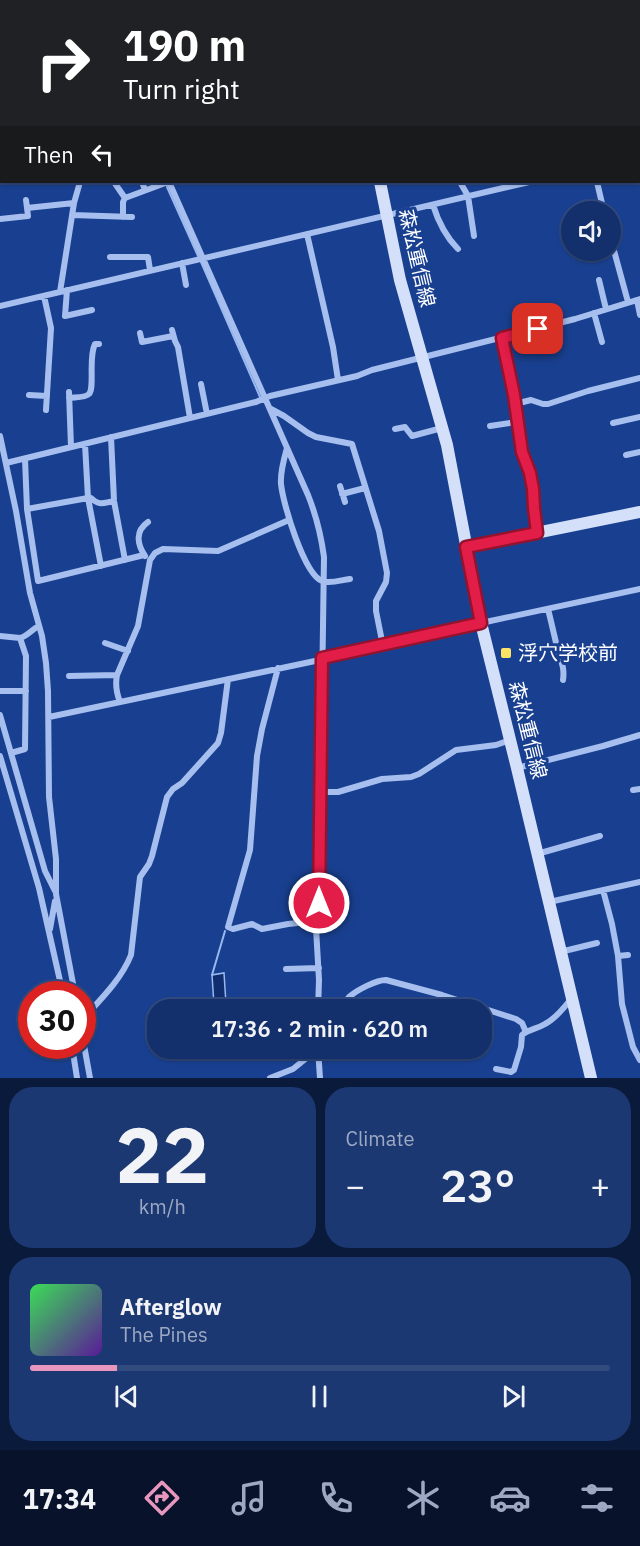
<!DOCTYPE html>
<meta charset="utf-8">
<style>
:root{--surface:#13306c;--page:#1c3872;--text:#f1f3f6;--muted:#9da9c2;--line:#324b7f;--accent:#e797bd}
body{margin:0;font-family:"IBM Plex Sans","Noto Sans JP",sans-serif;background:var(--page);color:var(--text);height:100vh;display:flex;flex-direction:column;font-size:22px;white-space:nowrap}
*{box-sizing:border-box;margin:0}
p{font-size:20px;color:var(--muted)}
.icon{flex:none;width:33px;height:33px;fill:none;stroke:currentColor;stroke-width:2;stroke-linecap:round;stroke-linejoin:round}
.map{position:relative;height:1078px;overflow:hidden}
.side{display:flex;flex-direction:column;gap:9px;padding:9px;background:#0a1a3b;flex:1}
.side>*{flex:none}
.guide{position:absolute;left:0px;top:0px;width:640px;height:183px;box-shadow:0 2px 4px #0004,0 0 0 2px var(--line);background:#202124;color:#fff;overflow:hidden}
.tools{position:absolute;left:561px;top:201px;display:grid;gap:12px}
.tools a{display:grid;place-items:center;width:60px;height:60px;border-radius:50%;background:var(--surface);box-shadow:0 2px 4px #0004,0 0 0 2px var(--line);font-size:30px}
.speed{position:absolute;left:18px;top:981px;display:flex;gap:12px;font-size:30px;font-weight:700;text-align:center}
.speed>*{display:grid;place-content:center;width:78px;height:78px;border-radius:50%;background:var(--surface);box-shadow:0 2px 4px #0004,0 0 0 2px var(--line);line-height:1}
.speed .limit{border:9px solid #d22;background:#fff;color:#111}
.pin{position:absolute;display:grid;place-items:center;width:51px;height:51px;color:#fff;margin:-26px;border-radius:12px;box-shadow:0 3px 9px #0006}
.me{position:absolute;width:66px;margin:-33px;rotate:0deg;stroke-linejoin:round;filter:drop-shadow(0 0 4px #0008)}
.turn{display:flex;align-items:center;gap:21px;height:126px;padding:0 24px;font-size:27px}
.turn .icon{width:78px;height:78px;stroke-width:2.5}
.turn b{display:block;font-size:42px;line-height:51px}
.then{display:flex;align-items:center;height:57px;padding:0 24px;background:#0003;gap:12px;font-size:22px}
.big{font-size:45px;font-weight:600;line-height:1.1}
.side .widget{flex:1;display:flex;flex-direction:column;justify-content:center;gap:9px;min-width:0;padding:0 21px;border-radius:24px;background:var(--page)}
.side .dial{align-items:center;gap:0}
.dial b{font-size:78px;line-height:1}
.song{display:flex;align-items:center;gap:18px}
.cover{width:72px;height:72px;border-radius:9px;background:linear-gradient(135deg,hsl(130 70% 55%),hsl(270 70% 35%))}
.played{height:6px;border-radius:3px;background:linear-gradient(90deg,var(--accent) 15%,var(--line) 15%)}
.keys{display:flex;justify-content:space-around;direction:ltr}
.heat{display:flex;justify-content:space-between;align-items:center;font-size:33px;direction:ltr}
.side .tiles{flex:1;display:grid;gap:9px;grid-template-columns:1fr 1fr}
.widget:last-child{grid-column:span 2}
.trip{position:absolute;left:147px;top:999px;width:345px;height:60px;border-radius:24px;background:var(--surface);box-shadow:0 2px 4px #0004,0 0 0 2px var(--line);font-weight:600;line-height:60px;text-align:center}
.tab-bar{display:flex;height:96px;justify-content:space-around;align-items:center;background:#08132b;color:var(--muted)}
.tab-bar .icon{width:42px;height:42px}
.tab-bar .active{color:var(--accent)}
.tab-bar b{font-size:27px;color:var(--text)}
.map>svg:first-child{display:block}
.water{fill:#102e6d;stroke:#99b8f1;stroke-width:1.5}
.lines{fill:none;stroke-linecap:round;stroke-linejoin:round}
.stream{stroke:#99b8f1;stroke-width:2}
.street{stroke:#a6bfef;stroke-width:6}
.secondary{stroke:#d4e0fa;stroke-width:12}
.route-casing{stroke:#92132f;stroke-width:15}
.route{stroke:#e11d48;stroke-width:10}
.poi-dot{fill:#ffe364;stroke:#194090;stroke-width:2}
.labels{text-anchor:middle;stroke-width:6;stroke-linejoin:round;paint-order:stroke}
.street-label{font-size:20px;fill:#fff;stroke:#194090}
.poi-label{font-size:20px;fill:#fff;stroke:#194090;text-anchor:start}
</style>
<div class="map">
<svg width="640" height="1078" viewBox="0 0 640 1078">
<rect width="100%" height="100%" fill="#194090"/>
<!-- water -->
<path class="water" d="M224,973L226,1004L214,1005L212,975Z"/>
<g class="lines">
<!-- stream -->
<path class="stream" d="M102,0V2
M167,187L198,256
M201,262L260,397
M212,975L225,931"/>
<!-- street -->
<path class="street" d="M106,0L107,2
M527,0V2
M568,0V2
M634,0V2
M7,2V0
M54,2L61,0
M639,11L640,10
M639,20L640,24
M0,46L2,42
M0,118H2
M0,152H2
M639,154L640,153
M114,182L125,198L168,182
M142,182L145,190
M169,182L308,495C316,515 321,535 324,557L319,903L316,928L319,980L318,1010
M460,182L468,196L474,236
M597,182L604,212
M433,205C438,221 446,237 458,249
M27,208L74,203
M72,215L132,217
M123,217V202L125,198
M0,219L28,216L26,200
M307,234L333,347L338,380
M610,236L628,302
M110,257H148L150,270
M182,263L186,285
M599,280L606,309
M67,290L65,316L92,310
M60,292L74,203L80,182
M44,296L51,328L46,410
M637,300L640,315
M0,306L529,182
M594,313L602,342
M172,330L175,341L178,347L190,418
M140,333L142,342L173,336
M502,338L514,395L522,452L530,473L533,489L534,508L537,533
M201,384L207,414
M69,392L71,447
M29,395L47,396
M69,398C74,397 85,398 89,394C95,388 88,357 95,344H99
M515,404L531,400L543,404H548L588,391L640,378
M271,409L284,416L308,433L316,437L352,444L379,531L387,573L386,582L376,601V611L383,646
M613,423L640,417
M490,426L517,422
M395,429L405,427L412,436L442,428
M0,436L16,511L30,593L42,636L46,663L48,691L49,797L56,859V894L75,994
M111,437L114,501L125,560
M287,448C284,459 280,472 281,484C283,504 304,574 322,581C330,584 341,580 350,579
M626,455L640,452
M25,459L27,509L38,581L144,555
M6,463L256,402L270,396L357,376L372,370L575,319L640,299
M340,486L345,502
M342,494L365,488
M88,498L101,566
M88,498H91C99,506 103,503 114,501
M27,509L88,498L85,444
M145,556C137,544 135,531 148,522
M548,609C551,621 554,634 557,647C560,660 565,666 563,680
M0,636L20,638
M105,643L128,651
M278,668L262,729L257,756L250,850L228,927L233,929L252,924L262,929L288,924L317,921
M69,676L117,675
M0,691H26
M120,702C116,692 115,685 117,675L138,626L150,560L155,553L163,549L218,551L289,520
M0,715L45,871L55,891
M49,717L334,657L481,623L640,589
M11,753L25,749L26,656L20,638C28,636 32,629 39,626
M0,756L39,888L63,994
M517,768L603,746L640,735
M633,790L640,789
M320,792H338L382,779L411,777L419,774L456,750L496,745L510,740
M537,854L600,836
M603,890L612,924L618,956L622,1004L633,1047L640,1060
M549,902L640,882
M50,929L55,901
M560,952L597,943
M618,956L628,955
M286,969L319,968
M341,1010C344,1005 346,1000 349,997C357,990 376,980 386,980L442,995L516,1019L522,1023L526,1032
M82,1020C100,1000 121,980 131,955L140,877L149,864L152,856L167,797L173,789L182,783L218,743L221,733L228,679
M82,1034L90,1078
M72,1046L77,1078
M318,1049L320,1078
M496,1069L511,1072L514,1070L521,1047L522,1035C529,1029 537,1029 545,1024C555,1019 564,1008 571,999
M270,1078L293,1069L314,1052L318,1051"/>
<!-- secondary -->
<path class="secondary" d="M340,0V2
M380,182L400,280L447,445L481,623L517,768L591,1078
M466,547L640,512"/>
</g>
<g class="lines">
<!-- route casing -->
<g class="route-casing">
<path id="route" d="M319,903L322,658L481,623L466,547L537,533L534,508L533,489L530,473L522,452L514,395L502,338L538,329"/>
</g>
<!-- route -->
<use href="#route" class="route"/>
</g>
<!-- markers -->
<rect class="poi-dot" x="500" y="647" width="12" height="12" rx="3"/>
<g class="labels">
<!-- street labels -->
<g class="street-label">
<text transform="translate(417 258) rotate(77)" y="7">森松重信線</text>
<text transform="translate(528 730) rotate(76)" y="7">森松重信線</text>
</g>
<!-- poi labels -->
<g class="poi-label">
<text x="518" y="660">浮穴学校前</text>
</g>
</g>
</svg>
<div class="tools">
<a><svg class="icon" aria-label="sound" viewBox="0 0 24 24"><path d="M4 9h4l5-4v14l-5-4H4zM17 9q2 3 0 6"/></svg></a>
</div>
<div class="speed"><div class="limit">30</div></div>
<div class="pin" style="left:538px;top:329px;background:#d93025"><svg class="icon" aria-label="arrive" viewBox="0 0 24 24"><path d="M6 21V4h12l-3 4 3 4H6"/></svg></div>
<svg class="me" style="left:319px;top:903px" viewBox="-20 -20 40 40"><circle r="17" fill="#e11d48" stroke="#fff" stroke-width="3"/><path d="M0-11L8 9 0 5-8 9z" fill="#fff"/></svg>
<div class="trip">17:36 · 2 min · 620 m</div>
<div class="guide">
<div class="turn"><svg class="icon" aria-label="right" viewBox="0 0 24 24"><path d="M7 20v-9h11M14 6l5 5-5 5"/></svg><div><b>190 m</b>Turn right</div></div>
<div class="then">Then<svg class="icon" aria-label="left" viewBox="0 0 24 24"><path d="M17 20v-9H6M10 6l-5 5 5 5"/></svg></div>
</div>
</div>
<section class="side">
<div class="tiles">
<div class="widget dial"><b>22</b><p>km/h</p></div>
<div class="widget"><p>Climate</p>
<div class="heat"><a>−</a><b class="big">23°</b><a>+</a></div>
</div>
<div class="widget">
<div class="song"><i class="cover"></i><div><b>Afterglow</b><p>The Pines</p></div></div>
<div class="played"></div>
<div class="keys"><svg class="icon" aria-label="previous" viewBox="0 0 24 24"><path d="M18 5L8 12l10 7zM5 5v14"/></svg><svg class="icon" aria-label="pause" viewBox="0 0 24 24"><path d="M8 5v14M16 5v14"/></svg><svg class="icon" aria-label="next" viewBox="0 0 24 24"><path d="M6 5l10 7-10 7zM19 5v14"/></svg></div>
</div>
</div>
</section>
<nav class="tab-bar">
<b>17:34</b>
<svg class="icon active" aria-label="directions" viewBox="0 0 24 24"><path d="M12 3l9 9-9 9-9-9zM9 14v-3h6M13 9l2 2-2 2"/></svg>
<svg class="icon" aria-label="music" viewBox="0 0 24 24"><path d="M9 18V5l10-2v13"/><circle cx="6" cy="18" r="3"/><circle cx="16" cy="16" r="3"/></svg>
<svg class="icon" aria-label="phone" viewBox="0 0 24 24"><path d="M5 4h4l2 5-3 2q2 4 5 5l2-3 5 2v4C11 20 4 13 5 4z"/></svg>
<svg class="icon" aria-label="climate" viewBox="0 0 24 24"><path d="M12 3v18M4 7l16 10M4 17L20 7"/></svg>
<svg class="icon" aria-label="car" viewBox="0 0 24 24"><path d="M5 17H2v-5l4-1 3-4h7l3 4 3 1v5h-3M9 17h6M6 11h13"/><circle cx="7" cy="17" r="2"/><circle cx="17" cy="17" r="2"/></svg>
<svg class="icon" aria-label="filters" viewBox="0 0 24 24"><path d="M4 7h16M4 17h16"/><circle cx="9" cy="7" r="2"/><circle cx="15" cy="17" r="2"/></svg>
</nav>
